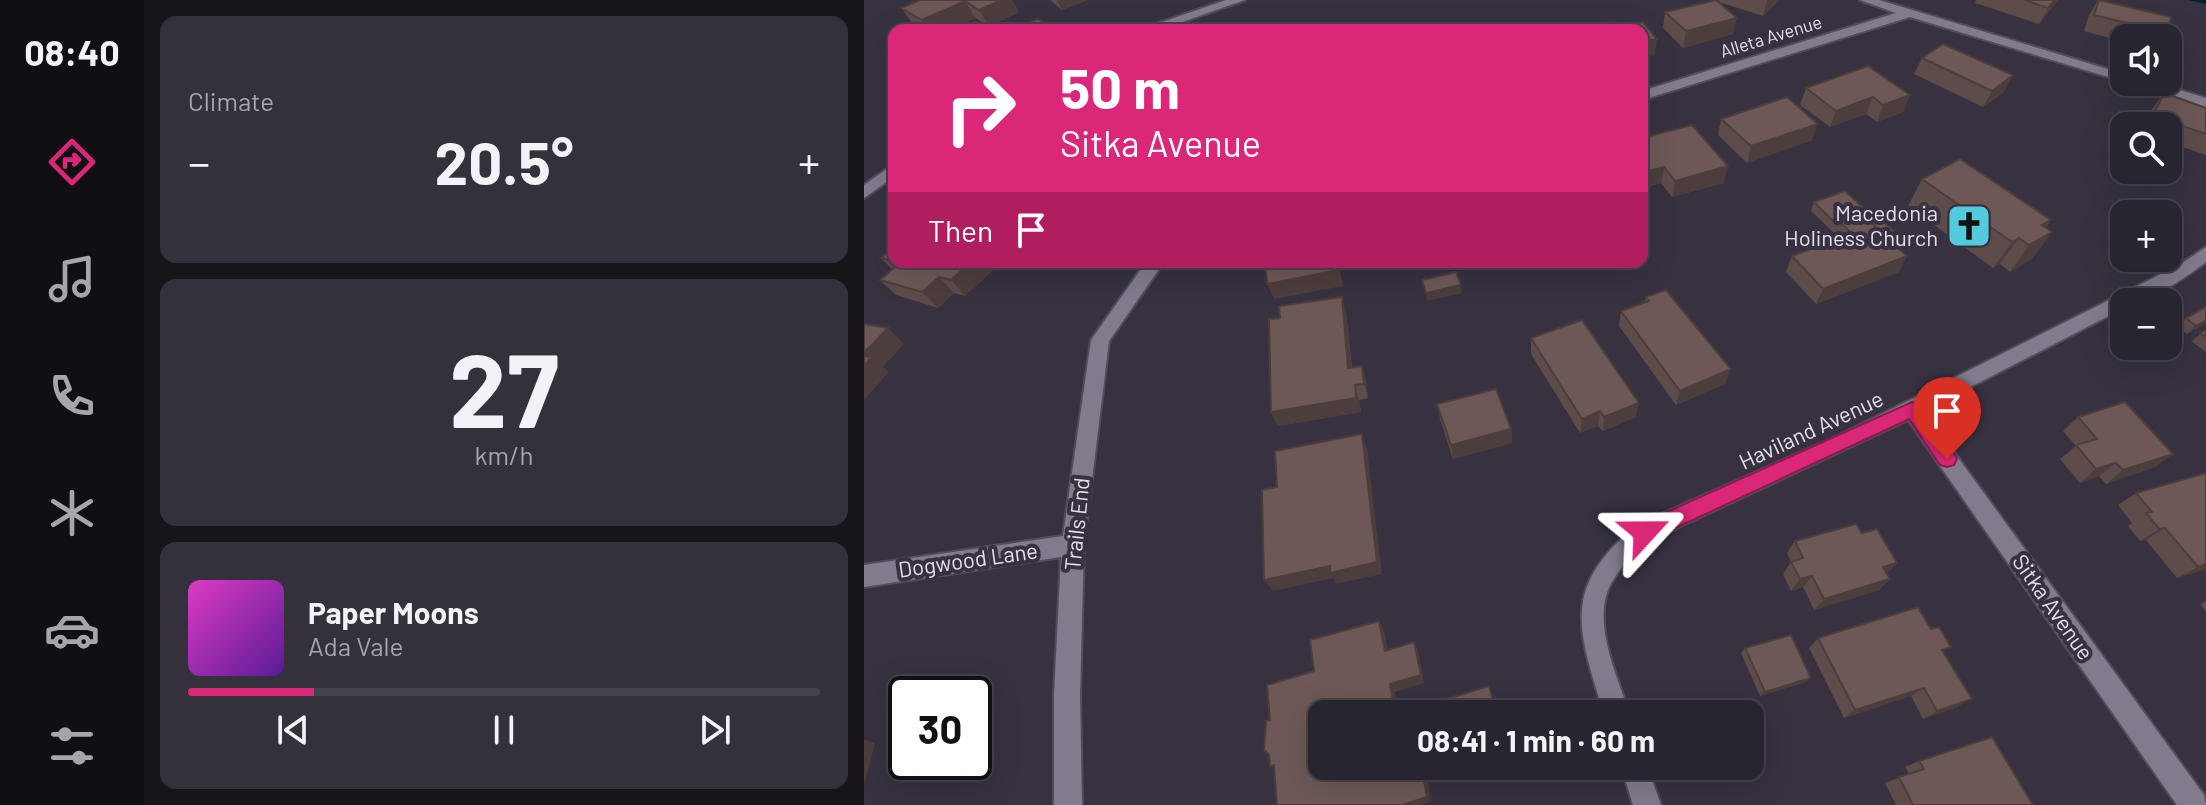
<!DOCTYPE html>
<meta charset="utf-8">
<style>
:root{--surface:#292530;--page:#35313c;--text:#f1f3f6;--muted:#a5a5ab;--line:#45424c;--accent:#db2777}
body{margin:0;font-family:Barlow,sans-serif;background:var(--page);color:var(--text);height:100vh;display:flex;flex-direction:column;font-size:30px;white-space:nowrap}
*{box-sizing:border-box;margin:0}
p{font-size:26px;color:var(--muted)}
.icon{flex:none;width:44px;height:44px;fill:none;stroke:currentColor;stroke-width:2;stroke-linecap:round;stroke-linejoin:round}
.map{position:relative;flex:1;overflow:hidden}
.sheet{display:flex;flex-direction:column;gap:16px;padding:16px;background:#17141a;width:720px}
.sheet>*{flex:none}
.guide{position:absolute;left:24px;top:24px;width:760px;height:244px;border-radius:16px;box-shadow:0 8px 32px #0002,0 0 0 2px var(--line);background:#db2777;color:#fff;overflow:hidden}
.controls{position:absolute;left:1246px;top:24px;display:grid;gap:16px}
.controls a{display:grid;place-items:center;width:72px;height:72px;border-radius:16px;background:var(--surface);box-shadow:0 8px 32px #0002,0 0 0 2px var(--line);font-size:40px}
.speed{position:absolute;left:24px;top:676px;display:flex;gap:16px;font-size:40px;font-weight:700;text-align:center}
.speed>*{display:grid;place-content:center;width:104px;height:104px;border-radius:50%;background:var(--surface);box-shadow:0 8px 32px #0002,0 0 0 2px var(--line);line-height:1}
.speed .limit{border:4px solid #111;border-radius:12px;background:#fff;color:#111}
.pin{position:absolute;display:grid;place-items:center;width:68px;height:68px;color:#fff;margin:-82px -34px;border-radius:50% 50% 50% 0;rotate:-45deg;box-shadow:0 0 8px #0007}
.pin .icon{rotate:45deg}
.me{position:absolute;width:88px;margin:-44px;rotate:66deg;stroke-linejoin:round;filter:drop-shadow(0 0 6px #0008)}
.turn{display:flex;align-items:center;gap:28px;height:168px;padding:0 40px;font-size:36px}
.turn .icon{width:104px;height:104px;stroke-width:2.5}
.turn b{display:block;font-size:56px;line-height:68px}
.then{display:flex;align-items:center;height:76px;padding:0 40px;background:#0003;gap:16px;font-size:30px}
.big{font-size:60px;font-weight:700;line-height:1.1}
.sheet .tile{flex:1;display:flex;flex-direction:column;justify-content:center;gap:12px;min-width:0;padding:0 28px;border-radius:16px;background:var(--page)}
.sheet .dial{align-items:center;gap:0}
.dial b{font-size:104px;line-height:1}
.song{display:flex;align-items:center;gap:24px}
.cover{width:96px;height:96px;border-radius:12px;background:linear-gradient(135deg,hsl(310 70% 55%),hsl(270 70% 35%))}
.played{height:8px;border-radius:4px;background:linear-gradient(90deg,var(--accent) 20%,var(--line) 20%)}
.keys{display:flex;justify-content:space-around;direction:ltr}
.heat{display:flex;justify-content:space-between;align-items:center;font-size:44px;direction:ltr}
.trip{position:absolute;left:444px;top:700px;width:456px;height:80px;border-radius:16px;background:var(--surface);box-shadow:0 8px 32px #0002,0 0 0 2px var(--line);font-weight:700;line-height:80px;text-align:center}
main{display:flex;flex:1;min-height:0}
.dock{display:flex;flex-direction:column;width:144px;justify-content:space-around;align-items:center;background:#100f13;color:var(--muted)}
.dock .icon{width:56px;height:56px}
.dock .on{color:var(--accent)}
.dock b{font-size:36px;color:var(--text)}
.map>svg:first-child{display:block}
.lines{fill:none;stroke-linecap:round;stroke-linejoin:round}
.stream{fill:#012234;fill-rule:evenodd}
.minor-casing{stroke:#524d5a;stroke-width:4}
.minor{fill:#827b8d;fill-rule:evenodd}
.wall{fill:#5e4c4a}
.shaded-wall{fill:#4c3e3c}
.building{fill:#6d5856;stroke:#4c3e3c;stroke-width:2}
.route{fill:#db2777;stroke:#8e194d;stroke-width:2}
.labels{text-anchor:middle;stroke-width:8;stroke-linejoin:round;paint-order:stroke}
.far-street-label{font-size:18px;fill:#e4e0ea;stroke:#373140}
.poi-label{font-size:22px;fill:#e4e0ea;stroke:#373140;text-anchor:end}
.street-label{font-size:22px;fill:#e4e0ea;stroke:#373140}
</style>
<main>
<nav class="dock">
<b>08:40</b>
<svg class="icon on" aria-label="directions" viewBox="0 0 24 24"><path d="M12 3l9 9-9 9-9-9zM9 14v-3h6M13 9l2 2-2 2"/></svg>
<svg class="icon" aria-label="music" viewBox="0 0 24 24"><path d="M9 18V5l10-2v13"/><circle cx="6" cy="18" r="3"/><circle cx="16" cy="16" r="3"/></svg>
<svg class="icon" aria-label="phone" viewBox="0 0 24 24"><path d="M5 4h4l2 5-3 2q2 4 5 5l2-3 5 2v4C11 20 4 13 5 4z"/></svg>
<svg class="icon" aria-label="climate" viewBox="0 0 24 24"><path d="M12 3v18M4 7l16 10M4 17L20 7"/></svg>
<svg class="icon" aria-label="car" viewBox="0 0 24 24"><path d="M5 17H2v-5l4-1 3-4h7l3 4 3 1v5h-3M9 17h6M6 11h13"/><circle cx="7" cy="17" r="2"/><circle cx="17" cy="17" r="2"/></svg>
<svg class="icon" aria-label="filters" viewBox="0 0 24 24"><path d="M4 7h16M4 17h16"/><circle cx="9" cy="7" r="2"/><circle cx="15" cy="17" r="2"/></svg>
</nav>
<section class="sheet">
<div class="tile"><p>Climate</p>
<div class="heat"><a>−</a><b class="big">20.5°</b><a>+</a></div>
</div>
<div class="tile dial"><b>27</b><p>km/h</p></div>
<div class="tile">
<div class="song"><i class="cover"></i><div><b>Paper Moons</b><p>Ada Vale</p></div></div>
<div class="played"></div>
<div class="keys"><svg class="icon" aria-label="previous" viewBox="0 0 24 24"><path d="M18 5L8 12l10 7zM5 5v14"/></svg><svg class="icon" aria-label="pause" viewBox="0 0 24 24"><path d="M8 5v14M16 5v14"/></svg><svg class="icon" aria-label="next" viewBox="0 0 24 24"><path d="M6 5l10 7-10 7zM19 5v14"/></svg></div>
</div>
</section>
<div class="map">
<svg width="1342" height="805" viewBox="0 0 1342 805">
<rect width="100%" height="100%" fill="#373140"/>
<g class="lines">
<!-- stream -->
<path class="stream" d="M1324,0H1342V4Z"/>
<!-- minor casing -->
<g class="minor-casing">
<path id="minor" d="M362,0H381L295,30H275Z
M996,0H1015L1260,74L1261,82L1046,17L778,100V91L1032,13Z
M1267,82H1289L1342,98V107Z
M30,164V177L0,198V185Z
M1342,247V262C1321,278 1287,302 1260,302V308L1060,411L1340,795L1342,805H1313L1044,420L789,539C774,552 759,563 749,580C725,618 753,676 766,714H740C714,629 696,588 773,525L976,435L1315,265Z
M282,262H300L245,341L220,545L216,695L218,805H190V695L197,557L0,587V565L199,536L227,340Z
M757,766H783L797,805H769Z"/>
</g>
<!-- minor -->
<use href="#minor" class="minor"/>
</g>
<!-- wall -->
<path class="wall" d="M56,0H148L155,12L125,26L111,18L82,30H59L49,24L37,8Z
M186,0H223L198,10Z
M848,0H915L899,16L855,2L869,34L819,48L799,28L801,12Z
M1112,0H1194L1175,24L1111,3Z
M1234,0L1304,33L1301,38H1260V42L1220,31L1225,15Z
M1058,58L1140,92L1119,107L1050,74Z
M942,88L1046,95L1039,112L1013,122L1002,114L966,127L936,105Z
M1300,93L1342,108V155L1304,142V126H1280L1288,109Z
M857,119L948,140L883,163L854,135Z
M778,138L860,183L808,197L797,183L778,188Z
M1058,179L1187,220L1182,228L1188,232L1168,259L1146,272L1136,264L1129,268L1044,206Z
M950,202L1005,213L1003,218L1032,245L1035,272L952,304L922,272L928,256L971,240L969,238L972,233H970L947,211Z
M30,247V262H138L101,296L90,293L74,308L32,295L16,280L28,269L17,258Z
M782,297L861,384L812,405L755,326L757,311L781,302Z
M482,312L488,367L498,366L502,380L504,398L495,400L497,412L414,426L407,412L416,318Z
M1322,318L1342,323L1323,334L1314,326Z
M1342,330V352L1327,341Z
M667,338L772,417L739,431L734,426L716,433L667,354Z
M573,404L647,429L648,443L589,459L576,419Z
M1214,417L1309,454L1291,467L1242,484L1235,476L1216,483L1196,459L1212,446L1199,431Z
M1342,473V569L1313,578L1282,540L1276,541L1264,526L1268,523L1254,505L1272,493Z
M998,533L1033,563L1023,573L1026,579L1015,590L950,610L939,587L927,591L919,574L927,562L923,553L931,541Z
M1342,601V612L1336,604Z
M954,638L1080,652L1093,707L1059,719L1047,696L980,718L945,648Z
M881,648L942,682L896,696L877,653Z
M1055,761L1169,805H1032L1021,783L1045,774L1041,767Z"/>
<!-- shaded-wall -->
<path class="shaded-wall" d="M138,0H148L155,12L125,26L115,10Z
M193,0H223L198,10Z
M903,0H915L899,16Z
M1191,0H1194L1175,24L1184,8Z
M101,1L111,18L82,30H64L58,20Z
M873,18L869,34L819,48L822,31Z
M793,39L791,55L778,58V42Z
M1149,75L1140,92L1119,107L1128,91Z
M1046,95L1039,112L1013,122L1019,105Z
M1009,97L1002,114L966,127L972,111Z
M954,124L948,140L883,163L887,146Z
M864,166L860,183L808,197L811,181Z
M800,167L797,183L778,188V173Z
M1187,220L1171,242L1188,232L1168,259L1146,272L1165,245L1178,225Z
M1037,237L1032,245L1016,251L1021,243Z
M1155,238L1136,264L1129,268L1148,242Z
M1043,256L1035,272L952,304L959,289Z
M107,262H138L101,296L87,280Z
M474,262L479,286L410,299L403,284Z
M75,277L90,293L74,308L58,292Z
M597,285L598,293L563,301L562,293Z
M478,297L482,312L489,383L484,368Z
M1342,320V323L1323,334L1332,326Z
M24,328L40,344L19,367L25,372L0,400V353Z
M498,366L502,380L504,398L500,384Z
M867,369L861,384L812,405L816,391Z
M491,385L495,400L497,412L414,426L407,412Z
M775,403L772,417L739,431L740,417Z
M736,411L734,426L716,433L718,419Z
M647,429L648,443L589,459L587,445Z
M498,434L503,448L518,574L472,584L469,578L409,591L400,580Z
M1309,454L1291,467L1242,484L1259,470Z
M1252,463L1235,476L1216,483L1232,469Z
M1301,528L1282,540L1276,541L1295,529Z
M1033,563L1022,574L1019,567Z
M1342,564V569L1313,578L1334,567Z
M948,576L939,587L927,591L936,579Z
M1026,579L1015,590L950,610L960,599Z
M515,621L520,631L526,660L521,651Z
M550,642L554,651L560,683L531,692L535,714H532L526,684Z
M947,678L942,682L896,696L901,692Z
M1060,688L1047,696L980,718L991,710Z
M1108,699L1093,707L1059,719L1073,711Z
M0,739L11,743L0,786Z
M573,766H614L583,776L580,771L563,776L567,801L557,805H538L558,770Z"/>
<!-- building -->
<path class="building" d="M56,0H138L115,10L101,1L58,20L37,8Z
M852,0L873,18L822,31L801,12Z
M1161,0H1191L1184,8Z
M1235,0L1307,17L1304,33L1230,15Z
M174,19L192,30H148Z
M747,22L751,27L779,22L793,39L778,42V30L712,29Z
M1079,44L1149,75L1128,91L1058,58Z
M1004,66L1046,95L1019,105L1009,97L972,111L942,88Z
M1300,93L1342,108V134L1289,116Z
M923,97L954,124L887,146L857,119Z
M828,125L864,166L811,181L800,167L778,173V138Z
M1096,159L1187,220L1178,225L1188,232L1165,245L1155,238L1148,242L1058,179Z
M981,191L1005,213L976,222L973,225L950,202Z
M998,214L1043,256L959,289L928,256L988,234L976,222Z
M1013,216L1037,237L1027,241L1004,220Z
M30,247V261L17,258Z
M33,262H107L87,280L75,277L58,292L16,280L35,263Z
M401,262H473L474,270L403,284Z
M592,272L597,285L562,293L558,280Z
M802,290L867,369L816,391L757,311L785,301L782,297Z
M478,297L484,368L498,366L500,384L491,385L492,398L407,412L405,319L416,318L415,306Z
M1342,307V320L1332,326L1322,318Z
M718,320L775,403L740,417L736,411L718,419L667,338Z
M0,324L24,328L0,353Z
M1342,330V337L1336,333Z
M0,356L8,357L0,366Z
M632,389L647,429L587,445L573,404Z
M1261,402L1309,454L1259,470L1252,463L1232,469L1212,445L1233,439L1214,417Z
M498,434L513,562L466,573V566L400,580L398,490L413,487L411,451Z
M1342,473V564L1334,567L1301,528L1295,529L1282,513L1288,512L1272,493Z
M992,524L998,533L1013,529L1033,563L1019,567L1026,579L960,599L948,576L936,579L927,562L939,558L931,541Z
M1054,607L1067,629L1075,627L1087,647L1078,650L1108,699L1073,711L1060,688L991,710L954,638Z
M515,621L521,651L550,642L557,675L526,684L532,714H458V766H573L558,770L563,797L538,805H413L410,765L406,766L405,755L400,750L402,721L406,720L403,685L450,671L446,640Z
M927,635L947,678L901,692L881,648Z
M625,686L633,714H567L566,704Z
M1128,737L1169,805H1049L1035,777L1060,769L1055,761Z
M578,766H592L579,770Z"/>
<!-- route -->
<path class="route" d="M1048,402L1054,404L1090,453L1093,459L1090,465L1083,467L1076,465L1045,419L788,539L781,541L774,539L771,532L774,525Z"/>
<!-- icons -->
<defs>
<g id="church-square" transform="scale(2.3)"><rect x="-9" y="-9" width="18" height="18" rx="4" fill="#54cadd" stroke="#373140"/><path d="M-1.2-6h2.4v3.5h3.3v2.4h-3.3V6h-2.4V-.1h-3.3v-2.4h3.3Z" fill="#111"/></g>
</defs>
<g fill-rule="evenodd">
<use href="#church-square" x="1105" y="226"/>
</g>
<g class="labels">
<!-- far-street labels -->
<g class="far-street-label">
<text transform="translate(907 37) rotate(-17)" y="6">Alleta Avenue</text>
</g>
<!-- poi labels -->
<g class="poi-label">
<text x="1074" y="221">Macedonia<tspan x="1074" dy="25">Holiness Church</tspan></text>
</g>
<!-- street labels -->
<g class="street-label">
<text transform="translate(947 430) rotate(-25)" y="8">Haviland Avenue</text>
<text transform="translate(213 524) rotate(-84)" y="8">Trails End</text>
<text transform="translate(104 560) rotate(-8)" y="8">Dogwood Lane</text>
<text transform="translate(1189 607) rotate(55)" y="8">Sitka Avenue</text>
</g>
</g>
</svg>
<div class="controls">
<a><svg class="icon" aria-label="sound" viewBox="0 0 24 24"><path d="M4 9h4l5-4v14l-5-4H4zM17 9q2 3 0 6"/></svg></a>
<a><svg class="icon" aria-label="search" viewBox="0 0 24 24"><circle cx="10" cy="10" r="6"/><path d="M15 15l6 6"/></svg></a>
<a>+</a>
<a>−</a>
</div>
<div class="speed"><div class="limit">30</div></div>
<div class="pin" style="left:1083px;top:459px;background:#d93025"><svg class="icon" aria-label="arrive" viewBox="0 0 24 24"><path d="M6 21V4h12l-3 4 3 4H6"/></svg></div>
<svg class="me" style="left:781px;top:532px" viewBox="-20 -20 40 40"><path d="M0-17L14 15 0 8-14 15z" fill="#db2777" stroke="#fff" stroke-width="4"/></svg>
<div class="trip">08:41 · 1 min · 60 m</div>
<div class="guide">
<div class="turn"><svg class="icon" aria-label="right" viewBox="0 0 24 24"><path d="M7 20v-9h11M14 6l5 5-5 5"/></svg><div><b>50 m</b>Sitka Avenue</div></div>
<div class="then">Then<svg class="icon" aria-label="arrive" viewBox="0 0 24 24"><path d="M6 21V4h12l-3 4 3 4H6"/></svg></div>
</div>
</div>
</main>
